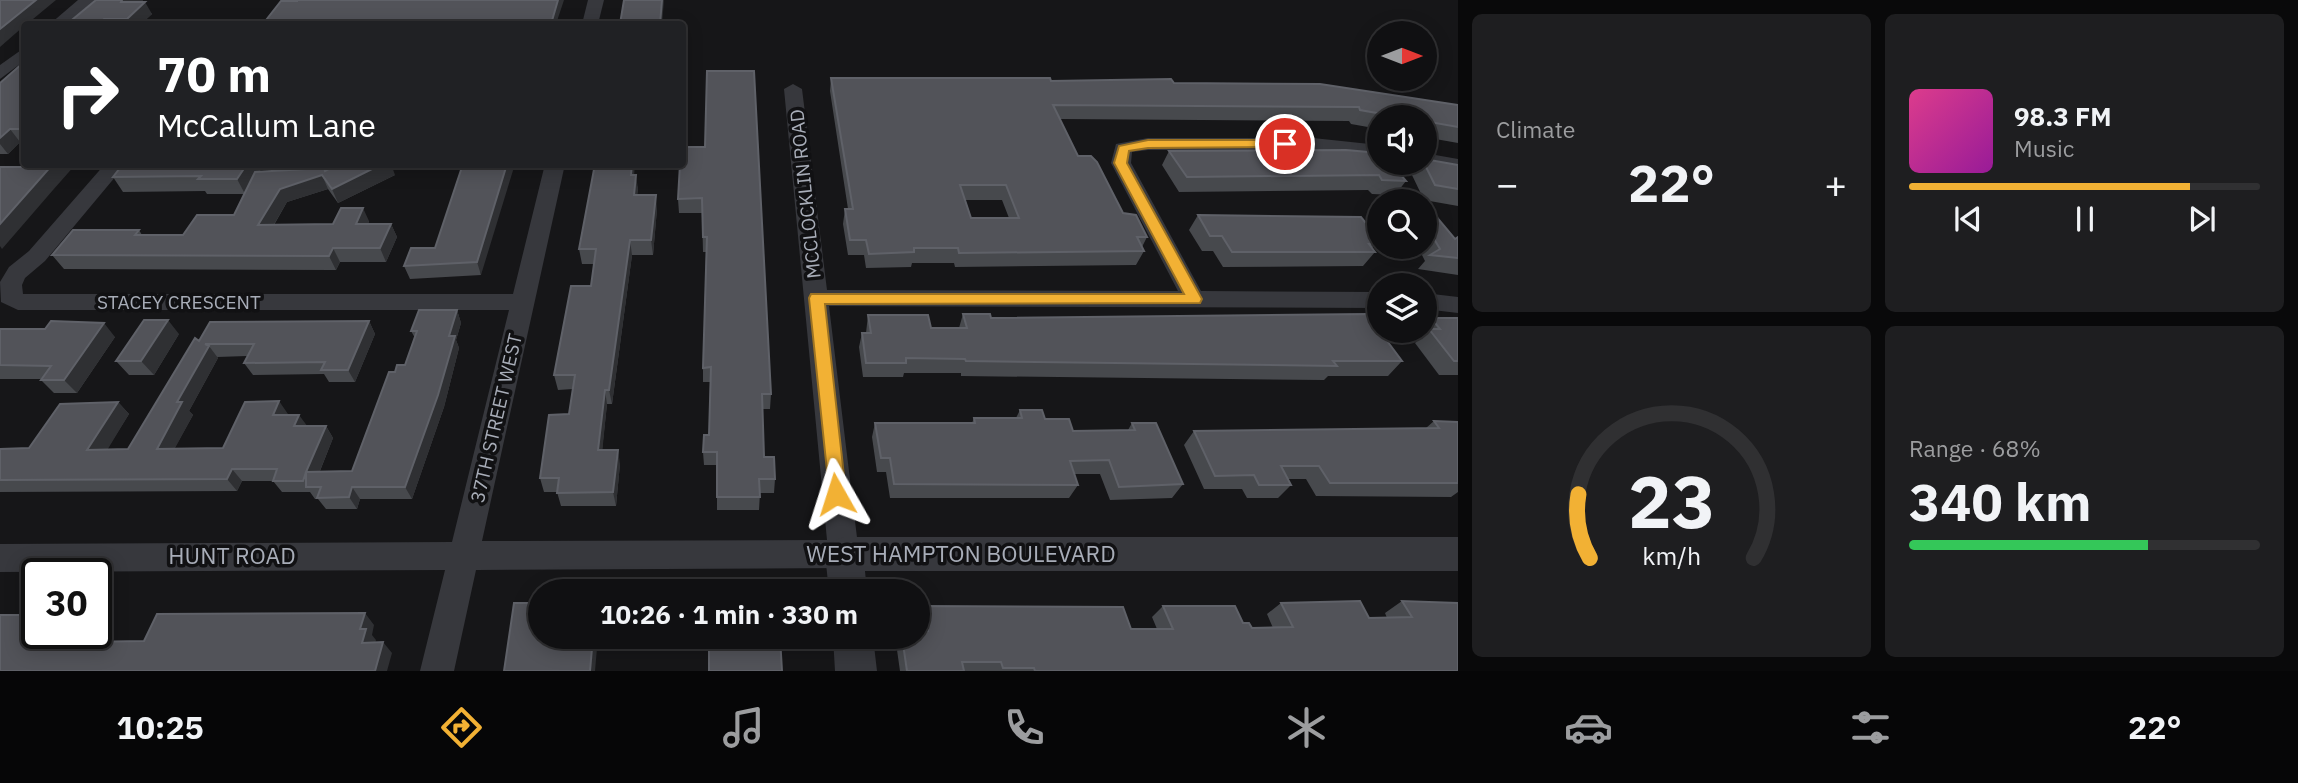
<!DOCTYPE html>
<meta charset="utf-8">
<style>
:root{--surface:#101012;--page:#1e1e20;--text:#f1f3f6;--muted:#9c9d9f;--line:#303032;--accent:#f2b134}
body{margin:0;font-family:"IBM Plex Sans",sans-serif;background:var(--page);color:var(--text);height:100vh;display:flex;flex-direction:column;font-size:26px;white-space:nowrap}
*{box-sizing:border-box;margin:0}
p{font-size:23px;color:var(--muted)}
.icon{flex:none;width:38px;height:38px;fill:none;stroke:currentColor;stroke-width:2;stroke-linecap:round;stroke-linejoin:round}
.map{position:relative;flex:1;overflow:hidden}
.side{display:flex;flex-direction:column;gap:14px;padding:14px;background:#09090a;width:840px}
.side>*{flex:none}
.top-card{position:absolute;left:21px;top:21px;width:665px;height:147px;border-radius:7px;box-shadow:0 4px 18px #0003,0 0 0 2px var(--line);background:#202124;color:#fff;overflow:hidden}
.needle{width:46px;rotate:90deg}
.controls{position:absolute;left:1367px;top:21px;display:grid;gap:14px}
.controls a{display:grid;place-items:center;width:70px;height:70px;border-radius:50%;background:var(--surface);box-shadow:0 4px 18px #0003,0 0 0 2px var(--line);font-size:35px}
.speed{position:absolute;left:21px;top:558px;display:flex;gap:14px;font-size:35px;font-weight:700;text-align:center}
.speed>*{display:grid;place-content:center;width:91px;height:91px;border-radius:50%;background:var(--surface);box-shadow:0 4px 18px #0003,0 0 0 2px var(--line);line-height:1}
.speed .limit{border:4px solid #111;border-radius:10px;background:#fff;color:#111}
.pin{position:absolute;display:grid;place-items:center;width:60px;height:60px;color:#fff;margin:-30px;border:4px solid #fff;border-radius:50%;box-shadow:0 2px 7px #0007}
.me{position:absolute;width:77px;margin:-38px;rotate:354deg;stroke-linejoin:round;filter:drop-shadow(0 0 5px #0008)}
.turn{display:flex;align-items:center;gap:24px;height:147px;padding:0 21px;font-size:32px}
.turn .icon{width:91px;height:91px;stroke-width:2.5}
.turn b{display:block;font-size:49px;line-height:60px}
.big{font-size:52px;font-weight:800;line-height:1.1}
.side .widget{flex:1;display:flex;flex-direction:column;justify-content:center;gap:10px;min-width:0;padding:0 24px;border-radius:10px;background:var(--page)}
.side .dial{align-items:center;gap:0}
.dial svg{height:182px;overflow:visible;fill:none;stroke:var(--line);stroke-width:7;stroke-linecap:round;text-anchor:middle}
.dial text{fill:var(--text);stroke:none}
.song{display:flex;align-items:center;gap:21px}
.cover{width:84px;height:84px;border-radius:10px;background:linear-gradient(135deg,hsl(330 70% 55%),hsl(300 70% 35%))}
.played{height:7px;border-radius:4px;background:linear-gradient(90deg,var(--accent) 80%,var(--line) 80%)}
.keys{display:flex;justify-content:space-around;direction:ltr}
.heat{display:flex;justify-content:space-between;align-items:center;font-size:38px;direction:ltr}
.charge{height:10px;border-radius:5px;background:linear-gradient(90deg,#34c759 68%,var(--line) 0)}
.side .tiles{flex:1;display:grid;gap:14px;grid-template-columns:repeat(2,1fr)}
.trip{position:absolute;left:528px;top:579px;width:402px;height:70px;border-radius:35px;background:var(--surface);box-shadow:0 4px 18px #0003,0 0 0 2px var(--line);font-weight:800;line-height:70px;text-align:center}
.menu{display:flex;height:112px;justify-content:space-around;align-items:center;background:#060607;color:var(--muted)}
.menu .icon{width:49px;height:49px}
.menu .on{color:var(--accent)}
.menu b{font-size:32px;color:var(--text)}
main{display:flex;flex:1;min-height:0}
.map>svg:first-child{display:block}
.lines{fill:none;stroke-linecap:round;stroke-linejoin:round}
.minor{fill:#37383d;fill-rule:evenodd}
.tertiary{fill:#37383d;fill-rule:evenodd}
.wall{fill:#47494d;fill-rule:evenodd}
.shaded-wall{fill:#2f3033}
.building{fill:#525359;stroke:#5f6168;stroke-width:2;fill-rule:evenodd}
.route{fill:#f2b134;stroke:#9d7322;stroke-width:2}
.labels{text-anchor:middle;stroke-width:7;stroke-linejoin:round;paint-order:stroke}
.street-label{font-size:19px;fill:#a8adb8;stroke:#111113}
.near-street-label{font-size:23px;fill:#a8adb8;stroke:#111113}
</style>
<main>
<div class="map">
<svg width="1458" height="671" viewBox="0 0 1458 671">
<rect width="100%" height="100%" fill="#161618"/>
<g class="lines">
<!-- minor -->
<path class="minor" d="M78,0H95L67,24H50Z
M588,0H604L598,24H582Z
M24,48V61L0,79V65Z
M793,84L802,89L827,290L1178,291L1111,163L1116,144L1148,138H1313L1379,145V157L1313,150H1148L1132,152L1131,163L1201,291L1379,292V308L829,306L859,554L855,564L844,568L476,570L454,671H420L445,570L0,572V544L452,542L509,310H18L1,302L0,282L9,267L29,251L105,164H126L45,261L25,278L22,285L23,294H513L545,164H565L482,541L827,540L784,89Z
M1424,153L1458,159V171L1417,163H1424Z
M1424,293L1458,297V313L1424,309Z"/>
<!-- tertiary -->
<path class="tertiary" d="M844,537H1458V571H865L867,592H829L825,554L831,542Z
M833,637H873L877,671H835Z"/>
</g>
<!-- wall -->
<path class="wall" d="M96,0H143L141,2L152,14L141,24H67Z
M24,62V142H20L8,154H0V83Z
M831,78L1174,83L1458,105V143L1424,137V117H1379V129L1351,124L1349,121L1060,119L1078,156L1123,213L1147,237L1142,247L1144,251L1136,265L955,267L954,263H912L911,267L866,268L864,255H848L843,224L845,209H848L830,91ZM965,200H1002L1009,218H971Z
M705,147L771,394L770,409H762L764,457L775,479L774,493H760L759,510H717V465H704L703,452L709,435L710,382H703V368L706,252H703L702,213H679L678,199Z
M1346,150L1406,181L1395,195L1372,194L1368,190L1179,192L1162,165L1169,151Z
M1419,163L1458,165V206L1424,200L1411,173Z
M123,164H264L259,172L324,168L325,171L395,175L338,203L328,189L287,202L274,225L333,224L369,221L368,224H391L397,237L386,262H340L336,270L64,269L52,255L139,230L142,235H183L234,215L244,194H207L205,191L123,192L113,177Z
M463,164L481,275L410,279L404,266L435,248Z
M634,175L638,189L637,195L657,209L653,255H632L612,404H607L602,450L620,464L616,506H561L557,492H544L540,478L569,414L573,389L558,390L554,375L591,286L594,264H582L579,249Z
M1424,202L1455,239L1458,237V275L1418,269L1425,261L1418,247H1424Z
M1198,215L1378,238L1372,248L1375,252L1363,266L1223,267L1213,251H1202L1189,230Z
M457,310L461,323L456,340L459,348L444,407L412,499H360L357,509H326L318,499H315L310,492H282L273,481H242L237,491L0,492V449L29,448L118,402L129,414L107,449H128L199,341L369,321L375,334L355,382H329L324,374L253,375L244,363L247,356L217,357L218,358L189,411L193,415L174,449L223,448L288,414L287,415L307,426H326L333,438L320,471H352L395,372L405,365L415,338L411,331Z
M963,314L991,318L1402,361L1388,376H1328L1324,380L961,376V373H904L903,377H863L859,347L862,333H866L868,315L931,328H959Z
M1431,318H1458V375H1439L1415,343L1421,337L1417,332L1419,331H1424V325Z
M0,329L115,337L77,393H54L41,380V379H0Z
M179,334L154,375H129L116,361Z
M1020,410L1073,431L1128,430L1132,423L1183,484L1172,498L1110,500L1100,474H1074L1078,485L1069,498H890L886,472H877L872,437L875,423H972L974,418H1016Z
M1434,421L1458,422V492L1451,497L1316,496L1306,479H1288L1291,485L1278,498H1247L1242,489H1204L1184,445L1194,431L1426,428Z
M1402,601L1458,671H900L896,643L899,637H919L920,632L919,616L923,606L1131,629H1157L1152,617L1163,606L1243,623L1252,628H1273L1267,614L1281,603L1369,618H1387L1385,613Z
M703,637H780L709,641H703Z"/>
<!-- shaded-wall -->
<path class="shaded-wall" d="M36,0H56L27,24H24V26L0,47V29Z
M122,0H143L128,14L121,2Z
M558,0H564L556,24H551Z
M662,0H664L662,24H660Z
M145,2L152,14L141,24H130L127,19Z
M104,19L107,24H98Z
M10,129L20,142L8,154L0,144V138Z
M53,164H76L53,190L2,249L0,246V224Z
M247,164L264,165L245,194L237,179Z
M382,164H391L395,175L338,203L332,189Z
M507,164H515L481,275L477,262Z
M632,164H635L633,189L631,175Z
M322,175L328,189L287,202L266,238L258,225L280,189Z
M636,175L638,189L635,210L634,195Z
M656,195L657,209L653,255L651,240Z
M363,208L369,221L362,237L356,224Z
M391,224L397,237L386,262L380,248Z
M630,240L632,255L612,404L609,390Z
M333,248L340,262L336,270L329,256Z
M457,310L461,323L456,340L459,348L444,407L412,499L405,487Z
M168,320L179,334L154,375L141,361Z
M369,321L375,334L355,382L348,370Z
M104,323L115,337L77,393L64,380Z
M209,346L218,358L189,411L193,415L168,461L157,449L177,402Z
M605,390L607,404L601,464L598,450Z
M279,401L288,414L282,427L273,415Z
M118,402L129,414L100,462L87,450Z
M299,415L308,427L294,426Z
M326,426L333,438L315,483L306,472Z
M618,450L620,464L616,506L613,492Z
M232,469L242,481L237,491L227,479Z
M352,487L360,499L357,509L349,497Z
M365,613L374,625L372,635L376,640L372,654L362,643L360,629Z
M96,616L113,627L99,653L81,642L86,634H96Z
M593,637H598L595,671H590Z
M383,642L392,653L387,671H375Z"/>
<!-- building -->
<path class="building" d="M0,0H36L0,29Z
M96,0H122L121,2H145L127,19H104L98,24H67Z
M297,0H558L551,24H263L281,1H297Z
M624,0H662L660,24H620Z
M24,62V129H10L0,138V83Z
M707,71H754L771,394H762L764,457H774L775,479H759L760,497H717V452H703L704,435H709L711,367L703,368L707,237H703L702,198L678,199L680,164H682V147H705Z
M831,78H1050L1051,81L1171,79L1174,83L1320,84L1458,105V127L1424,121V117H1400L1360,110L1359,107L1053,105L1078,156H1091L1097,162L1123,213L1136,215L1147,237H1137L1144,251L959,253L958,248H914V252L869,254L866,240H850L845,209H853ZM960,185H1006L1019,218H971Z
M1346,150L1379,153V163H1391L1406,181L1382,180L1379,175L1187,177L1169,151Z
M1424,159L1458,165V189L1435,185L1424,163Z
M30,164H53L0,224V167H28Z
M123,164H247L237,179H198L201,176L113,177Z
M338,164H382L332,189L322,175L280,189L258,225L333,224L341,208H363L356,224H391L380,248H333L329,256L52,255L73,230H139L135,235H183L197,215H234L255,172L324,168L325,171Z
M463,164H507L477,262L404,266L411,248H435Z
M595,164H632L631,175H636L634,195H656L651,240H630L609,390H605L598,450H618L613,492L557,493L559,478H540L549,415L569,414L575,375H554L571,286H591L596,249H579Z
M1424,202L1455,239L1458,237V258L1430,255L1440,249L1424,222Z
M1198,215L1361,217L1378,238H1371L1375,244H1369L1375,252H1232L1222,236H1210Z
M419,310H457L449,336H455L438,395L405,487H352L349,497L317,498L321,487H306V472L303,481H273L277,469H232L227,479L0,480V449L29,448L60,404L118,402L87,450L128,449L195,338L199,341L210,322L369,321L348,370H321L325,362L244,363L254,344H205L209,346L177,402H182L157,449L223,448L245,402L279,401L273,415H299L294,426H326L306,472L352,471L389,372H395L397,365H405L417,331H411Z
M963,314H990L991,318L1367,314L1402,361H1333L1337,366L966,361L965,359L906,358V363H866L862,333H871L868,315H928L931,328H967Z
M1431,318H1458V361H1454L1429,329H1440Z
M144,320H168L141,361H116Z
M51,321L104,323L64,380H41L51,366L0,365V329H45Z
M1020,410H1042L1045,419H1069L1073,431L1135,430L1132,423H1156L1183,484L1119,487L1109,460L1070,461L1078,485L894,484L890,458H881L875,423H975L974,418H1022Z
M1434,421L1458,422V483H1330L1319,466H1281L1291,485H1259L1254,475L1215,476L1194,431L1439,428Z
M599,583L598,592H546L547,584Z
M707,589H745V592H707Z
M1360,601L1369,618L1412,617L1402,601L1458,603V671H1035L1034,668H1003L1001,662H962L964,671H907L902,637H919V632L928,631L923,606L1123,607L1131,629H1173L1163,606H1235L1243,623H1249L1252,628L1293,627L1281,603Z
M514,603H541V637H593L590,671H504Z
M365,613L360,629H366L362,643L383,642L375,671H0V615H37V634H86L81,642L144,641L157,614Z
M709,637H780L782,671H709Z"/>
<!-- route -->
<path class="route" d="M1148,140H1285L1292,144L1285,147L1148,148L1129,151L1127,163L1202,299L1200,303L825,304L846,494L843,500H830L809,298L811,294H1184L1114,163L1119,146Z"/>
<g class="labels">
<!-- street labels -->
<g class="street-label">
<text transform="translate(805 194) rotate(-96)" y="7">MCCLOCKLIN ROAD</text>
<text x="179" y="309">STACEY CRESCENT</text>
<text transform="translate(496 418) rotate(-77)" y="7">37TH STREET WEST</text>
</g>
<!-- near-street labels -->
<g class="near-street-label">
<text x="961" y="562">WEST HAMPTON BOULEVARD</text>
<text x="232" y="564">HUNT ROAD</text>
</g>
</g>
</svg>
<div class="controls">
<a><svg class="needle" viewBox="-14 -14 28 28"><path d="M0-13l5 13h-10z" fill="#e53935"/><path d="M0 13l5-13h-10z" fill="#9c9d9f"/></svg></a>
<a><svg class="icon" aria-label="sound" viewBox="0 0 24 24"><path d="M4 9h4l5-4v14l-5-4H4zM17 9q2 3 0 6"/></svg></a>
<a><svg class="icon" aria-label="search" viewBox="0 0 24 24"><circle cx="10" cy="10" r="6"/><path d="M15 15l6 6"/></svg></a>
<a><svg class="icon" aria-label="layers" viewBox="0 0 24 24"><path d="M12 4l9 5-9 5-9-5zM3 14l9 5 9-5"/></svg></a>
</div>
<div class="speed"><div class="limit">30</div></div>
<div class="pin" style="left:1285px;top:144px;background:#d93025"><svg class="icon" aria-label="arrive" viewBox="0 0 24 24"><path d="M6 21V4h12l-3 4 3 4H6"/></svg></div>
<svg class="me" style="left:836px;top:494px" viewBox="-20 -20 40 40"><path d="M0-17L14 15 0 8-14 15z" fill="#f2b134" stroke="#fff" stroke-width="4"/></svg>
<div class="trip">10:26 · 1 min · 330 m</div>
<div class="top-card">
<div class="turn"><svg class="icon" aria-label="right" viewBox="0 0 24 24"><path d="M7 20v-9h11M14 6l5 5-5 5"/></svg><div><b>70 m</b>McCallum Lane</div></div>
</div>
</div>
<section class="side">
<div class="tiles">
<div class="widget"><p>Climate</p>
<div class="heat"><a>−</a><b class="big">22°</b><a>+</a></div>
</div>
<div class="widget">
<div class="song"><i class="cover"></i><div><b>98.3 FM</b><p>Music</p></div></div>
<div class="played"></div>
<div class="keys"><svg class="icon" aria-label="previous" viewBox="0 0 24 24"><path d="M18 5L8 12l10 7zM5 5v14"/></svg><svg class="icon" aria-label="pause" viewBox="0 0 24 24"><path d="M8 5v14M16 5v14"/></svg><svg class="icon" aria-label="next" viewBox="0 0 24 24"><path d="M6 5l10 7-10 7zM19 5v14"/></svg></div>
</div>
<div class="widget dial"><svg viewBox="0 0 100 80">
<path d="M14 69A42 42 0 1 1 86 69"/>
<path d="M14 69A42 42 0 0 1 9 41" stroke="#f2b134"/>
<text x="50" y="56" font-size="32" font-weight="700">23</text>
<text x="50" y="72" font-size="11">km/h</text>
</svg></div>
<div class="widget"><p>Range · 68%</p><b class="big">340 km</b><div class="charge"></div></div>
</div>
</section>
</main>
<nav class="menu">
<b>10:25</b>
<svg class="icon on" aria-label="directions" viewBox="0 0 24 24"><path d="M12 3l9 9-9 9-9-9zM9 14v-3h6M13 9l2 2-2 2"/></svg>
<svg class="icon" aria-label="music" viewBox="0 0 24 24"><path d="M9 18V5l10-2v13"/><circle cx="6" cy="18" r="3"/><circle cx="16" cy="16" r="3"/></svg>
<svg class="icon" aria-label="phone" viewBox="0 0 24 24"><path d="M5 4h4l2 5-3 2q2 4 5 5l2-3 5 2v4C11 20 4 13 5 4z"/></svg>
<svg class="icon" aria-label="climate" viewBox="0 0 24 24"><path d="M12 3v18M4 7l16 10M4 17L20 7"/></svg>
<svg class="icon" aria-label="car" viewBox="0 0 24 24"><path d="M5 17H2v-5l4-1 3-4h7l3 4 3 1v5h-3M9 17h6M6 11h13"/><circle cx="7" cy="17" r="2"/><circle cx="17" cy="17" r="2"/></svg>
<svg class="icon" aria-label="filters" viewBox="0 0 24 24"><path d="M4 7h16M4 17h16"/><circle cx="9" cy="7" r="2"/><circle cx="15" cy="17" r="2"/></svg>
<b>22°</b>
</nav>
